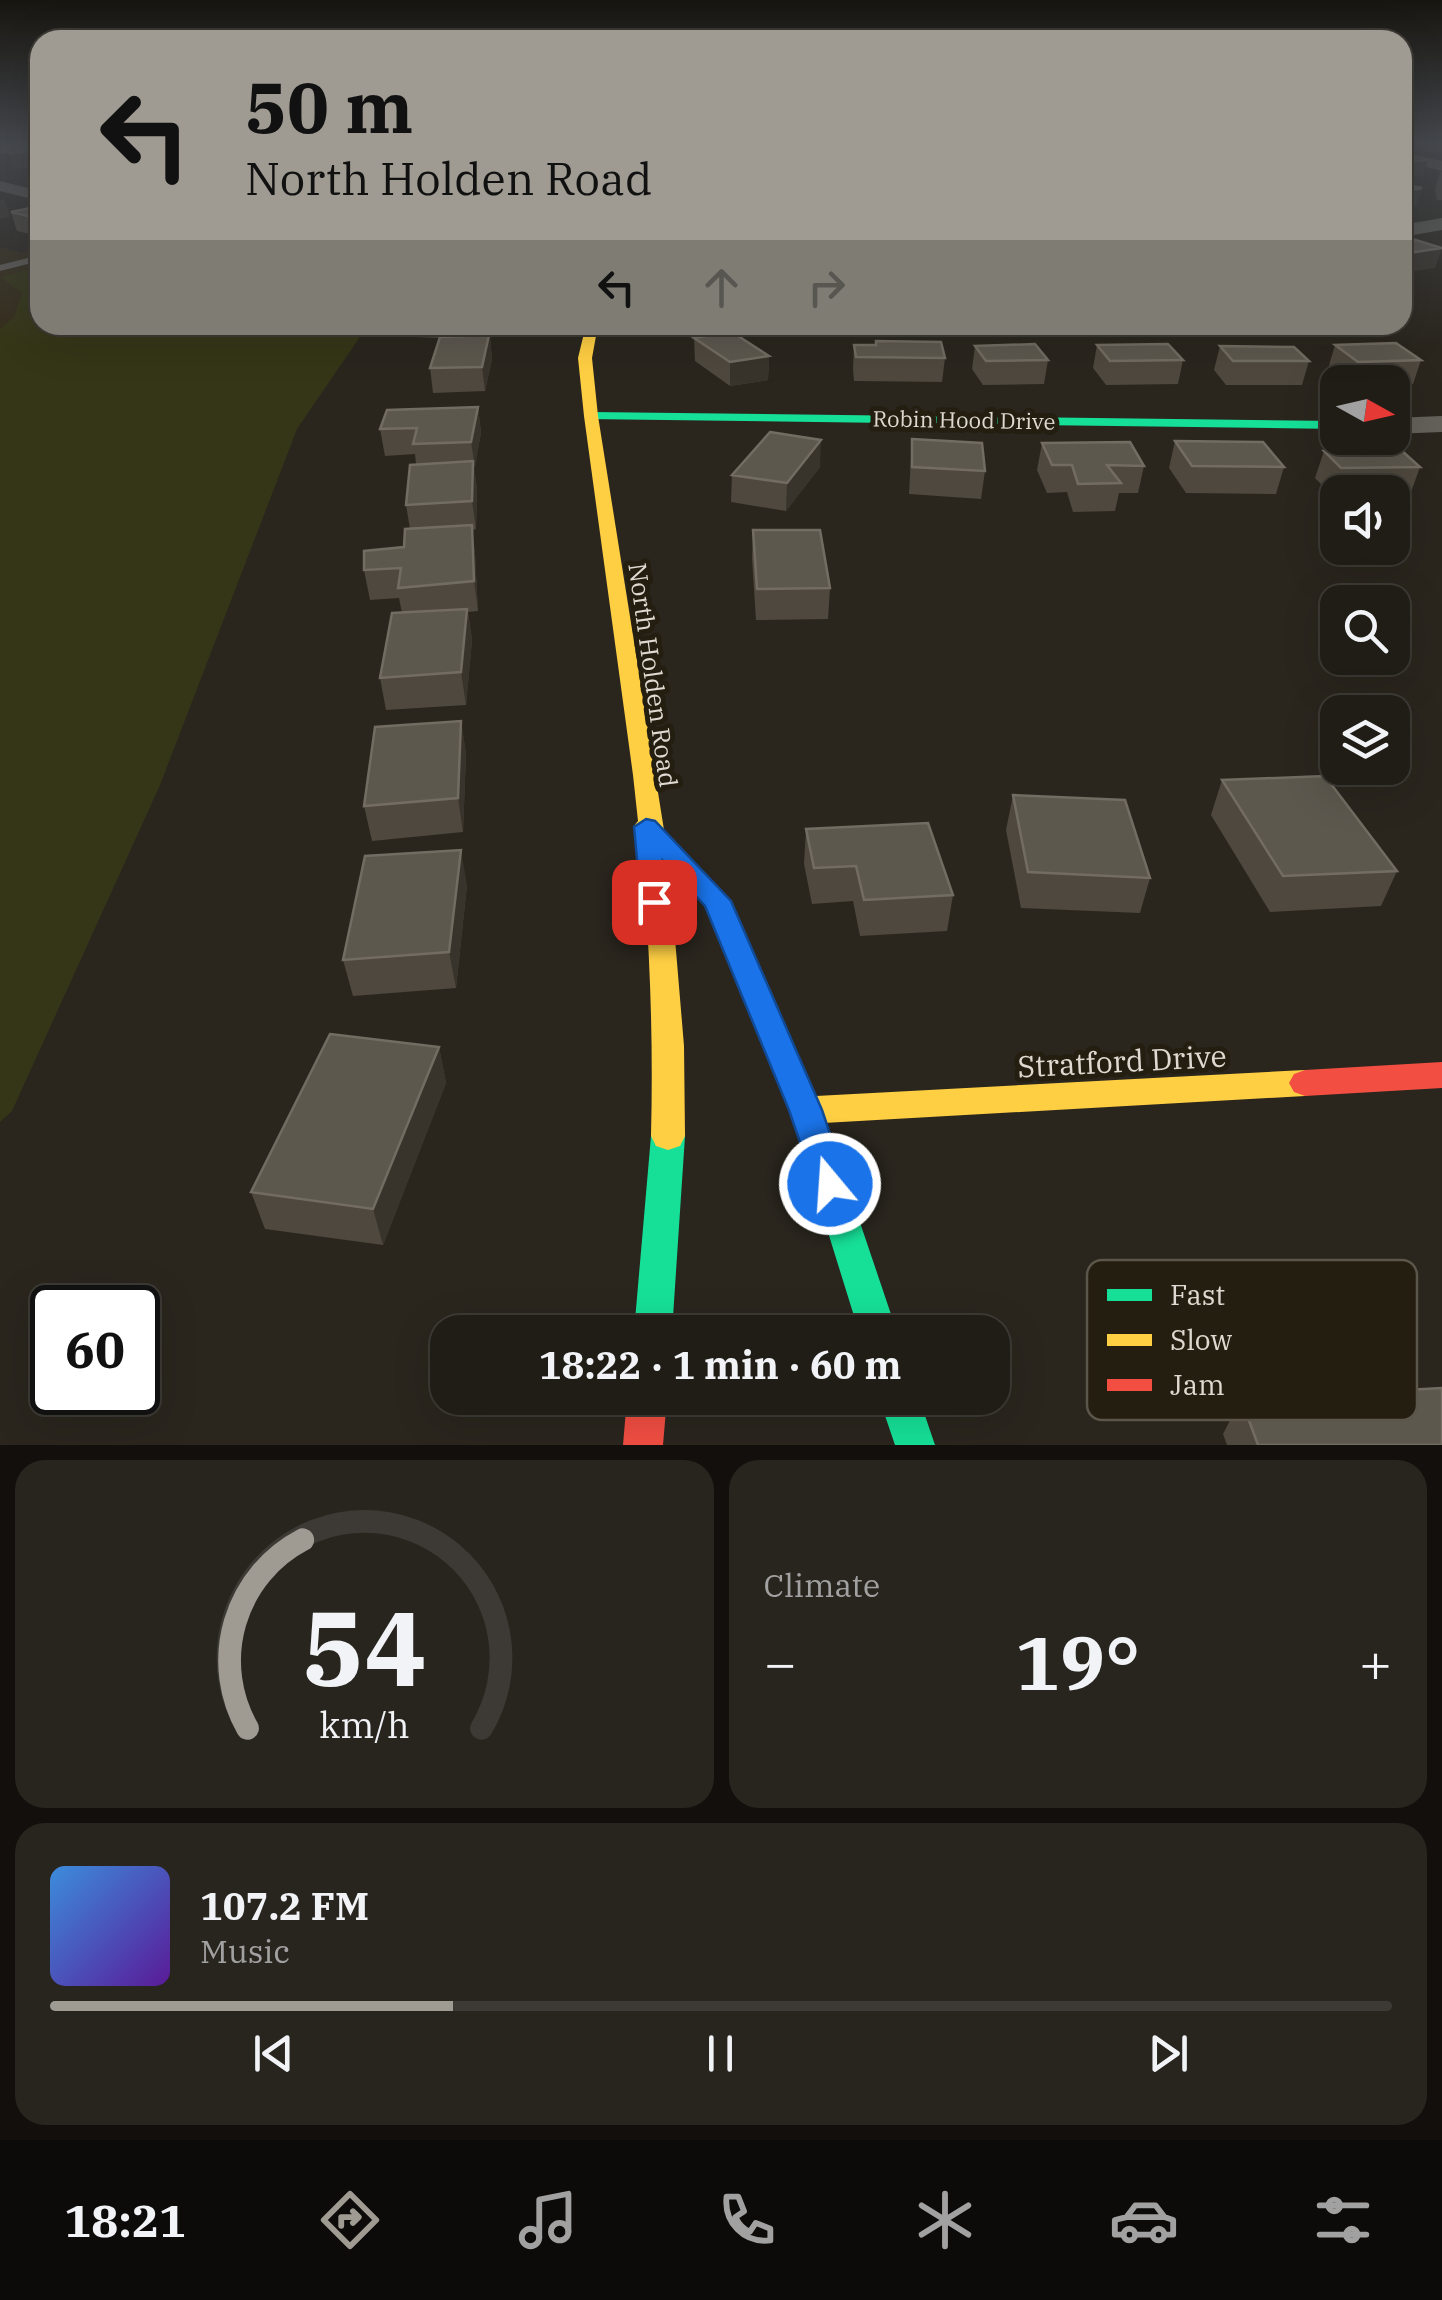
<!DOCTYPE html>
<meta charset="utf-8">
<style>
:root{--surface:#201c16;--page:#28251f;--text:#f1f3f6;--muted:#a2a1a1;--line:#3d3a35;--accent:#9f9b92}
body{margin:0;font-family:"IBM Plex Serif",serif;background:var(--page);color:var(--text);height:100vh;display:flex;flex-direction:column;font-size:38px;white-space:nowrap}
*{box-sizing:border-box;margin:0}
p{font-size:32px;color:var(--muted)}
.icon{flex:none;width:55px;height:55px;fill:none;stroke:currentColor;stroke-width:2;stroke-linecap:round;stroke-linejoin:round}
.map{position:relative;height:1445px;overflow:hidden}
.panel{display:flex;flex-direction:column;gap:15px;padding:15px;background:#120f0c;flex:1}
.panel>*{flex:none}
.hud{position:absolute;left:30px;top:30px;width:1382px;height:305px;border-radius:30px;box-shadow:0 10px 40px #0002,0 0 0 2px var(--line);background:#9f9b92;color:#111;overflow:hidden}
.needle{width:65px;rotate:98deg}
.tools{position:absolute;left:1320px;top:365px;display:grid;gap:20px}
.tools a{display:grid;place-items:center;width:90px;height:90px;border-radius:20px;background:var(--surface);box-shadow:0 10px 40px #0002,0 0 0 2px var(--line);font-size:50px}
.speed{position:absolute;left:30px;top:1285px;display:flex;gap:20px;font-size:50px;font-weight:700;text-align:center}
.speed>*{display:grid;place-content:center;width:130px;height:130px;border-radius:50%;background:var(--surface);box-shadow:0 10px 40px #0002,0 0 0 2px var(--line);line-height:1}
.speed .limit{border:5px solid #111;border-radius:15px;background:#fff;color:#111}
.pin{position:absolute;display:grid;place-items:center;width:85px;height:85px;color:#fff;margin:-42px;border-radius:20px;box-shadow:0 5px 15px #0006}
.me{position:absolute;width:110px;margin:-55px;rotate:342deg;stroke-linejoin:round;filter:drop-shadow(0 0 8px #0008)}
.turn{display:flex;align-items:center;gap:35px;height:210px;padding:0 50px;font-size:45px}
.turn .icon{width:130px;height:130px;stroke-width:2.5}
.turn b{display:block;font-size:70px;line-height:85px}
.lanes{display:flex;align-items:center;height:95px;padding:0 50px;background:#0003;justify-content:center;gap:50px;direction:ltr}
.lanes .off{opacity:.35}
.big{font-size:75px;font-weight:700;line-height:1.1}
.panel .card{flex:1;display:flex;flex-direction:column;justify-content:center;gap:15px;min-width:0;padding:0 35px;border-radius:30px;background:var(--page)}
.panel .dial{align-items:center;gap:0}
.dial svg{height:260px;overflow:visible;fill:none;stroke:var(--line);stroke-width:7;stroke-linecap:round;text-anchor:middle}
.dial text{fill:var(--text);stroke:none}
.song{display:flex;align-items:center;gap:30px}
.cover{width:120px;height:120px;border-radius:15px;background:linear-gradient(135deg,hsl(210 70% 55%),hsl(270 70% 35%))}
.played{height:10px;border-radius:5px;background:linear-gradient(90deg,var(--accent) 30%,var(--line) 30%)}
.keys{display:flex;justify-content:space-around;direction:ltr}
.heat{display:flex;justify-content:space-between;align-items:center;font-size:55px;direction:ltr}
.panel .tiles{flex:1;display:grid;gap:15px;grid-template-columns:1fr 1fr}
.card:last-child{grid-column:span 2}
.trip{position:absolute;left:430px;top:1315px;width:580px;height:100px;border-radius:30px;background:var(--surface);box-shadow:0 10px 40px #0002,0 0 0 2px var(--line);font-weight:700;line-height:100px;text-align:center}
.dock{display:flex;height:160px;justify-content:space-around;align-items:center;background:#0d0b09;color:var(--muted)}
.dock .icon{width:70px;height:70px}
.dock .active{color:var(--accent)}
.dock b{font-size:45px;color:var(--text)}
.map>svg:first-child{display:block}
.built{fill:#352d1b}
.green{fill:#353617}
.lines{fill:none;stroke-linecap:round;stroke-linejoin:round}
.lane{fill:#64615b;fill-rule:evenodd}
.street{fill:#64615b;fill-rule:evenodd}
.fast{fill:#16e098;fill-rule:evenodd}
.slow{fill:#ffcf43;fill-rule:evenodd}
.jam{fill:#f24e42;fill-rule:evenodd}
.wall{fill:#4e483e}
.shaded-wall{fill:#39342b}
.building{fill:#5d584e;stroke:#726c62;stroke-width:2.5}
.route{fill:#1a73e8;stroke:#114b97;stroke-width:2.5}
.labels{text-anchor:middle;stroke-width:10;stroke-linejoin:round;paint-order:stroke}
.far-street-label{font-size:22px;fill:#dedad1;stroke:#241e10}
.street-label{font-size:25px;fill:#dedad1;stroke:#241e10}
.near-street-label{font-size:30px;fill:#dedad1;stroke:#241e10}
.key{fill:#241e10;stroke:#5c564a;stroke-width:2.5}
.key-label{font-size:28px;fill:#dedad1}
</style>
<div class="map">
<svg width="1442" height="1445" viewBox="0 0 1442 1445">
<rect width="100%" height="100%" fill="#2a261e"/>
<!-- built -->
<path class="built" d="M0,247L23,253L40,248V325L0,348Z"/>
<!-- green -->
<path class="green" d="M40,266V325H368L297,429L160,785L12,1111L0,1122V329L14,317L22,293L0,277Z"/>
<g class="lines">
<!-- lane -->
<path class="lane" d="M40,255V261L0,271V265Z"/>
<!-- street -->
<path class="street" d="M37,144L35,147L0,154V146Z
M1402,152L1442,161V171L1402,161Z
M0,181L40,191V201L0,191Z
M1442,218V230L1402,237V225Z
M1442,416V432L1392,434V418Z"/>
<!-- fast -->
<path class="fast" d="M591,412L1338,421V429L586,419L584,416Z
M806,1096L817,1100L822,1110L897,1332H859L790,1110L795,1100Z
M668,1122L680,1126L685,1136L672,1332H634L651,1136L656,1126Z
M879,1398H919L935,1445H895Z"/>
<!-- slow -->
<path class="slow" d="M586,325H598L592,358L598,416L664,830L731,901L816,1096L1305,1070L1316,1074L1321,1083L1316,1092L1305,1096L806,1124L795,1120L790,1110L705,906L669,867L684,1046L685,1136L680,1146L668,1150L656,1146L651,1136C653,1055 651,975 645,895C643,873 645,845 633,827L638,821L633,775L584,416L578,358Z"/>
<!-- jam -->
<path class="jam" d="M1442,1062V1088L1305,1096L1294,1092L1289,1083L1294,1074L1305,1070Z
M627,1398H667L663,1445H623Z"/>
</g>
<!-- wall -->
<path class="wall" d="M1413,144H1442V151L1437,153L1411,148Z
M1440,172H1442V200H1437L1435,189Z
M40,206V236L17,231L11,212Z
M413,325H498L490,338L492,359L485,391L433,393L430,368L440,338L414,337Z
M686,325H758L756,334H735L769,356L768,380L730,386L695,361L694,338L722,333L687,332Z
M876,341L945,358L942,382L854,381L853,369L854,345H875Z
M1097,345L1183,360L1178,384L1106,385L1093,368Z
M1335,345L1421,360L1413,384L1346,382L1328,369Z
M975,346L1048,360L1044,384L983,385L972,369Z
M1220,346L1309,361L1302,385H1226L1214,370Z
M478,407L481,433L474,469L477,488L476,529L472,530L475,554L478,611L468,612L472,640L466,705L386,710L380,678L402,613L399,598L370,600L364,570L404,547L410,529L406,505L416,464L415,454L385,456L380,429Z
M912,439L985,471L981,499L909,494Z
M1175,441L1284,467L1276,494L1186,493L1169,468Z
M1042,443L1144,466L1138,493H1119L1115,511L1073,512L1067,492L1047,493L1037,470Z
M1324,451L1420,467L1410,495H1392V492H1338V495H1332L1315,478Z
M820,467L786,511L731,502L732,475Z
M753,530L830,588L828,619L756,620L752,559Z
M461,721L466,754L463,832L372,841L364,806Z
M1222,780L1397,871L1381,906L1270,912L1211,815Z
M1013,795L1150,878L1140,913L1021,908L1006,830Z
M806,829L953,895L947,931L860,936L853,901L812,904L804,864Z
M467,885L456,988L353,996L343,960Z
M439,1047L446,1083L383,1245L265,1229L251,1192Z
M1241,1399L1442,1445H1227L1223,1434Z"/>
<!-- shaded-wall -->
<path class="shaded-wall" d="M40,150V157L37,156L40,167L14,169L9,153Z
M1428,160L1423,176L1402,178L1403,162Z
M1422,188L1417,206L1402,209V192Z
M4,199L10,217L0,219V200Z
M1442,248L1435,268L1402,273V254Z
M488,325H498L490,338L492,359L485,391L482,367L489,336Z
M769,356L768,380L730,386V362Z
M478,407L481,433L475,468L471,442Z
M821,440L820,467L786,511L787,483Z
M473,461L477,488L476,529L472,501Z
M472,525L475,554L478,611L474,581Z
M467,609L472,640L466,705L461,672Z
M461,721L466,754L463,832L458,798Z
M461,850L467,885L456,988L449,952Z
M439,1047L446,1083L383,1245L373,1209Z"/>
<!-- building -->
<path class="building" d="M9,144H40V150L9,153Z
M1402,153L1428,160L1402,162Z
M1402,184L1422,188L1402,192Z
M40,206V219L11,212Z
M1409,238L1442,248L1402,254V239Z
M732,332L769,356L730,362L694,338Z
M489,335L482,367L430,368L440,337Z
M876,341L941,342L945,358L856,357L854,345H876Z
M1396,343L1421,360L1358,362L1335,345Z
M1035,344L1048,360L986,361L975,346Z
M1168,344L1183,360L1110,361L1097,345Z
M1220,346L1294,347L1309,361H1233Z
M478,407L471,442L413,444L417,428L380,429L387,410Z
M770,432L821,440L787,483L732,475Z
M912,439L982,443L985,471L912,467Z
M1175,441L1263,442L1284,467L1192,466Z
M1130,442L1144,466L1107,465L1121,483L1078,484L1072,465H1052L1042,443Z
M1401,450L1420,467L1341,468L1324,451Z
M473,461L472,501L406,505L410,465Z
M472,525L474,581L398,588L401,568L364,570V551L404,547L405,529Z
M753,530H820L830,588L757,589Z
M467,609L461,672L380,678L392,613Z
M461,721L458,798L364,806L375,727Z
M1325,776L1397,871L1283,876L1222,780Z
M1013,795L1125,800L1150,878L1028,872Z
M928,823L953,895L864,900L856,866L814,868L806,829Z
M461,850L449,952L343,960L365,856Z
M330,1034L439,1047L373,1209L251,1192Z
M1442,1388V1445H1258L1241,1399Z"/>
<!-- sky -->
<linearGradient id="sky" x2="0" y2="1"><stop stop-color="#171510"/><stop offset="0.41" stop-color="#44474c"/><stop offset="1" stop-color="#44474c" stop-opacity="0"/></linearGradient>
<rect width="1442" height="347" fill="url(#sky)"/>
<!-- route -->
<path class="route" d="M646,819L655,821L731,901L822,1110L847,1184L842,1195L830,1200L818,1195L789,1110L705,906L663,861L668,902L664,909H645L641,902L634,827Z"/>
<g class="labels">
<!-- far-street labels -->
<g class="far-street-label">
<text transform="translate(964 420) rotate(1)" y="8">Robin Hood Drive</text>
</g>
<!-- street labels -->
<g class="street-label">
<text transform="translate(653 675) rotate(82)" y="9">North Holden Road</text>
</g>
<!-- near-street labels -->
<g class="near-street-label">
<text transform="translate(1122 1062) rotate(-3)" y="10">Stratford Drive</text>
</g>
</g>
<!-- legend -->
<rect x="1087" y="1260" width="330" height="160" rx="15" class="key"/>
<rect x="1107" y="1289" width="45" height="12" fill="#16e098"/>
<rect x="1107" y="1334" width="45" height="12" fill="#ffcf43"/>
<rect x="1107" y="1379" width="45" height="12" fill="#f24e42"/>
<g class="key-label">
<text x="1170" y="1305">Fast</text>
<text x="1170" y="1350">Slow</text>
<text x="1170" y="1395">Jam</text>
</g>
</svg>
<div class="tools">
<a><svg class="needle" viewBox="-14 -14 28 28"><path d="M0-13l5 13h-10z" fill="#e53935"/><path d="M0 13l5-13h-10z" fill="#a2a1a1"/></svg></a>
<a><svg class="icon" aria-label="sound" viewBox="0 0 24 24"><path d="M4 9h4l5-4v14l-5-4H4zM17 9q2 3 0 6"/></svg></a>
<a><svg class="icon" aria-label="search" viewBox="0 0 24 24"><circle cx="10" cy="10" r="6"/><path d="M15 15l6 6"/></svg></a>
<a><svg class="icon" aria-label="layers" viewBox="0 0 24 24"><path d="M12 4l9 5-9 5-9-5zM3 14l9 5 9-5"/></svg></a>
</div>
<div class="speed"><div class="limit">60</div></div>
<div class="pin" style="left:654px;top:902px;background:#d93025"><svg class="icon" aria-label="arrive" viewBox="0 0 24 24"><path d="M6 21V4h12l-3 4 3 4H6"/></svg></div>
<svg class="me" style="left:830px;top:1184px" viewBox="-20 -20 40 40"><circle r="17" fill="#1a73e8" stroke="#fff" stroke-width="3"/><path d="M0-11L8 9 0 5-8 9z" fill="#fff"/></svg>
<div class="trip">18:22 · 1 min · 60 m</div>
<div class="hud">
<div class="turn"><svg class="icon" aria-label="left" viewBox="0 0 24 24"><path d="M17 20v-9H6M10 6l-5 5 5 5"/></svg><div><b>50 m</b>North Holden Road</div></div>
<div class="lanes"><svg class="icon" aria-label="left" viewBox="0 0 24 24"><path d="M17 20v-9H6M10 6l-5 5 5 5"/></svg><svg class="icon off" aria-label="ahead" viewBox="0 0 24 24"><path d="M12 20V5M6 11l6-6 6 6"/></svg><svg class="icon off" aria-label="right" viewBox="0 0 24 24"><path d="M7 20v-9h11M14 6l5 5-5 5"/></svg></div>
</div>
</div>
<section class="panel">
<div class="tiles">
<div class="card dial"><svg viewBox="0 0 100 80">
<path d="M14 69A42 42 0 1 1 86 69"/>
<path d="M14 69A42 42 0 0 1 31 11" stroke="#9f9b92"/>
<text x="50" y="56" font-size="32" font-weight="700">54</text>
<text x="50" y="72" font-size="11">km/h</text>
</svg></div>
<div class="card"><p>Climate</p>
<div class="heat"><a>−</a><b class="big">19°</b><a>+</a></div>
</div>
<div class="card">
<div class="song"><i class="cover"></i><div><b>107.2 FM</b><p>Music</p></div></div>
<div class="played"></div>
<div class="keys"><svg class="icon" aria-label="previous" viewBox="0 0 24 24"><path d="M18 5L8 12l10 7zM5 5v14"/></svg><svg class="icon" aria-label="pause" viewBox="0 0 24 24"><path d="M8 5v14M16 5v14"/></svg><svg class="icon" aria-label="next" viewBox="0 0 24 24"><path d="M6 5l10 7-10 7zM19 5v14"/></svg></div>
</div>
</div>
</section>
<nav class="dock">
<b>18:21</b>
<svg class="icon active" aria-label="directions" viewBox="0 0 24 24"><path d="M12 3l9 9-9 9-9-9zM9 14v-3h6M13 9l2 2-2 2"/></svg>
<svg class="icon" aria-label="music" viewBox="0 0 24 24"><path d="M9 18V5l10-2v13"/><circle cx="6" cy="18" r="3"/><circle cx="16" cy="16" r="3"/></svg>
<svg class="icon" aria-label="phone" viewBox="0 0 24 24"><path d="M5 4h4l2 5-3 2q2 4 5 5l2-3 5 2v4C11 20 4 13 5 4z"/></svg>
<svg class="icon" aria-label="climate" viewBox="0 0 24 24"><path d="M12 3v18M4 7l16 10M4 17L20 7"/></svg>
<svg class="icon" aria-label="car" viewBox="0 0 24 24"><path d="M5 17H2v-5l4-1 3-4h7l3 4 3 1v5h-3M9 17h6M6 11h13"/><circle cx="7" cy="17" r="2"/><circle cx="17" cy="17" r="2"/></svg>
<svg class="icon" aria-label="filters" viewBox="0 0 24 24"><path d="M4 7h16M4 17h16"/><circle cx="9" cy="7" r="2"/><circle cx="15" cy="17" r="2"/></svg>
</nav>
